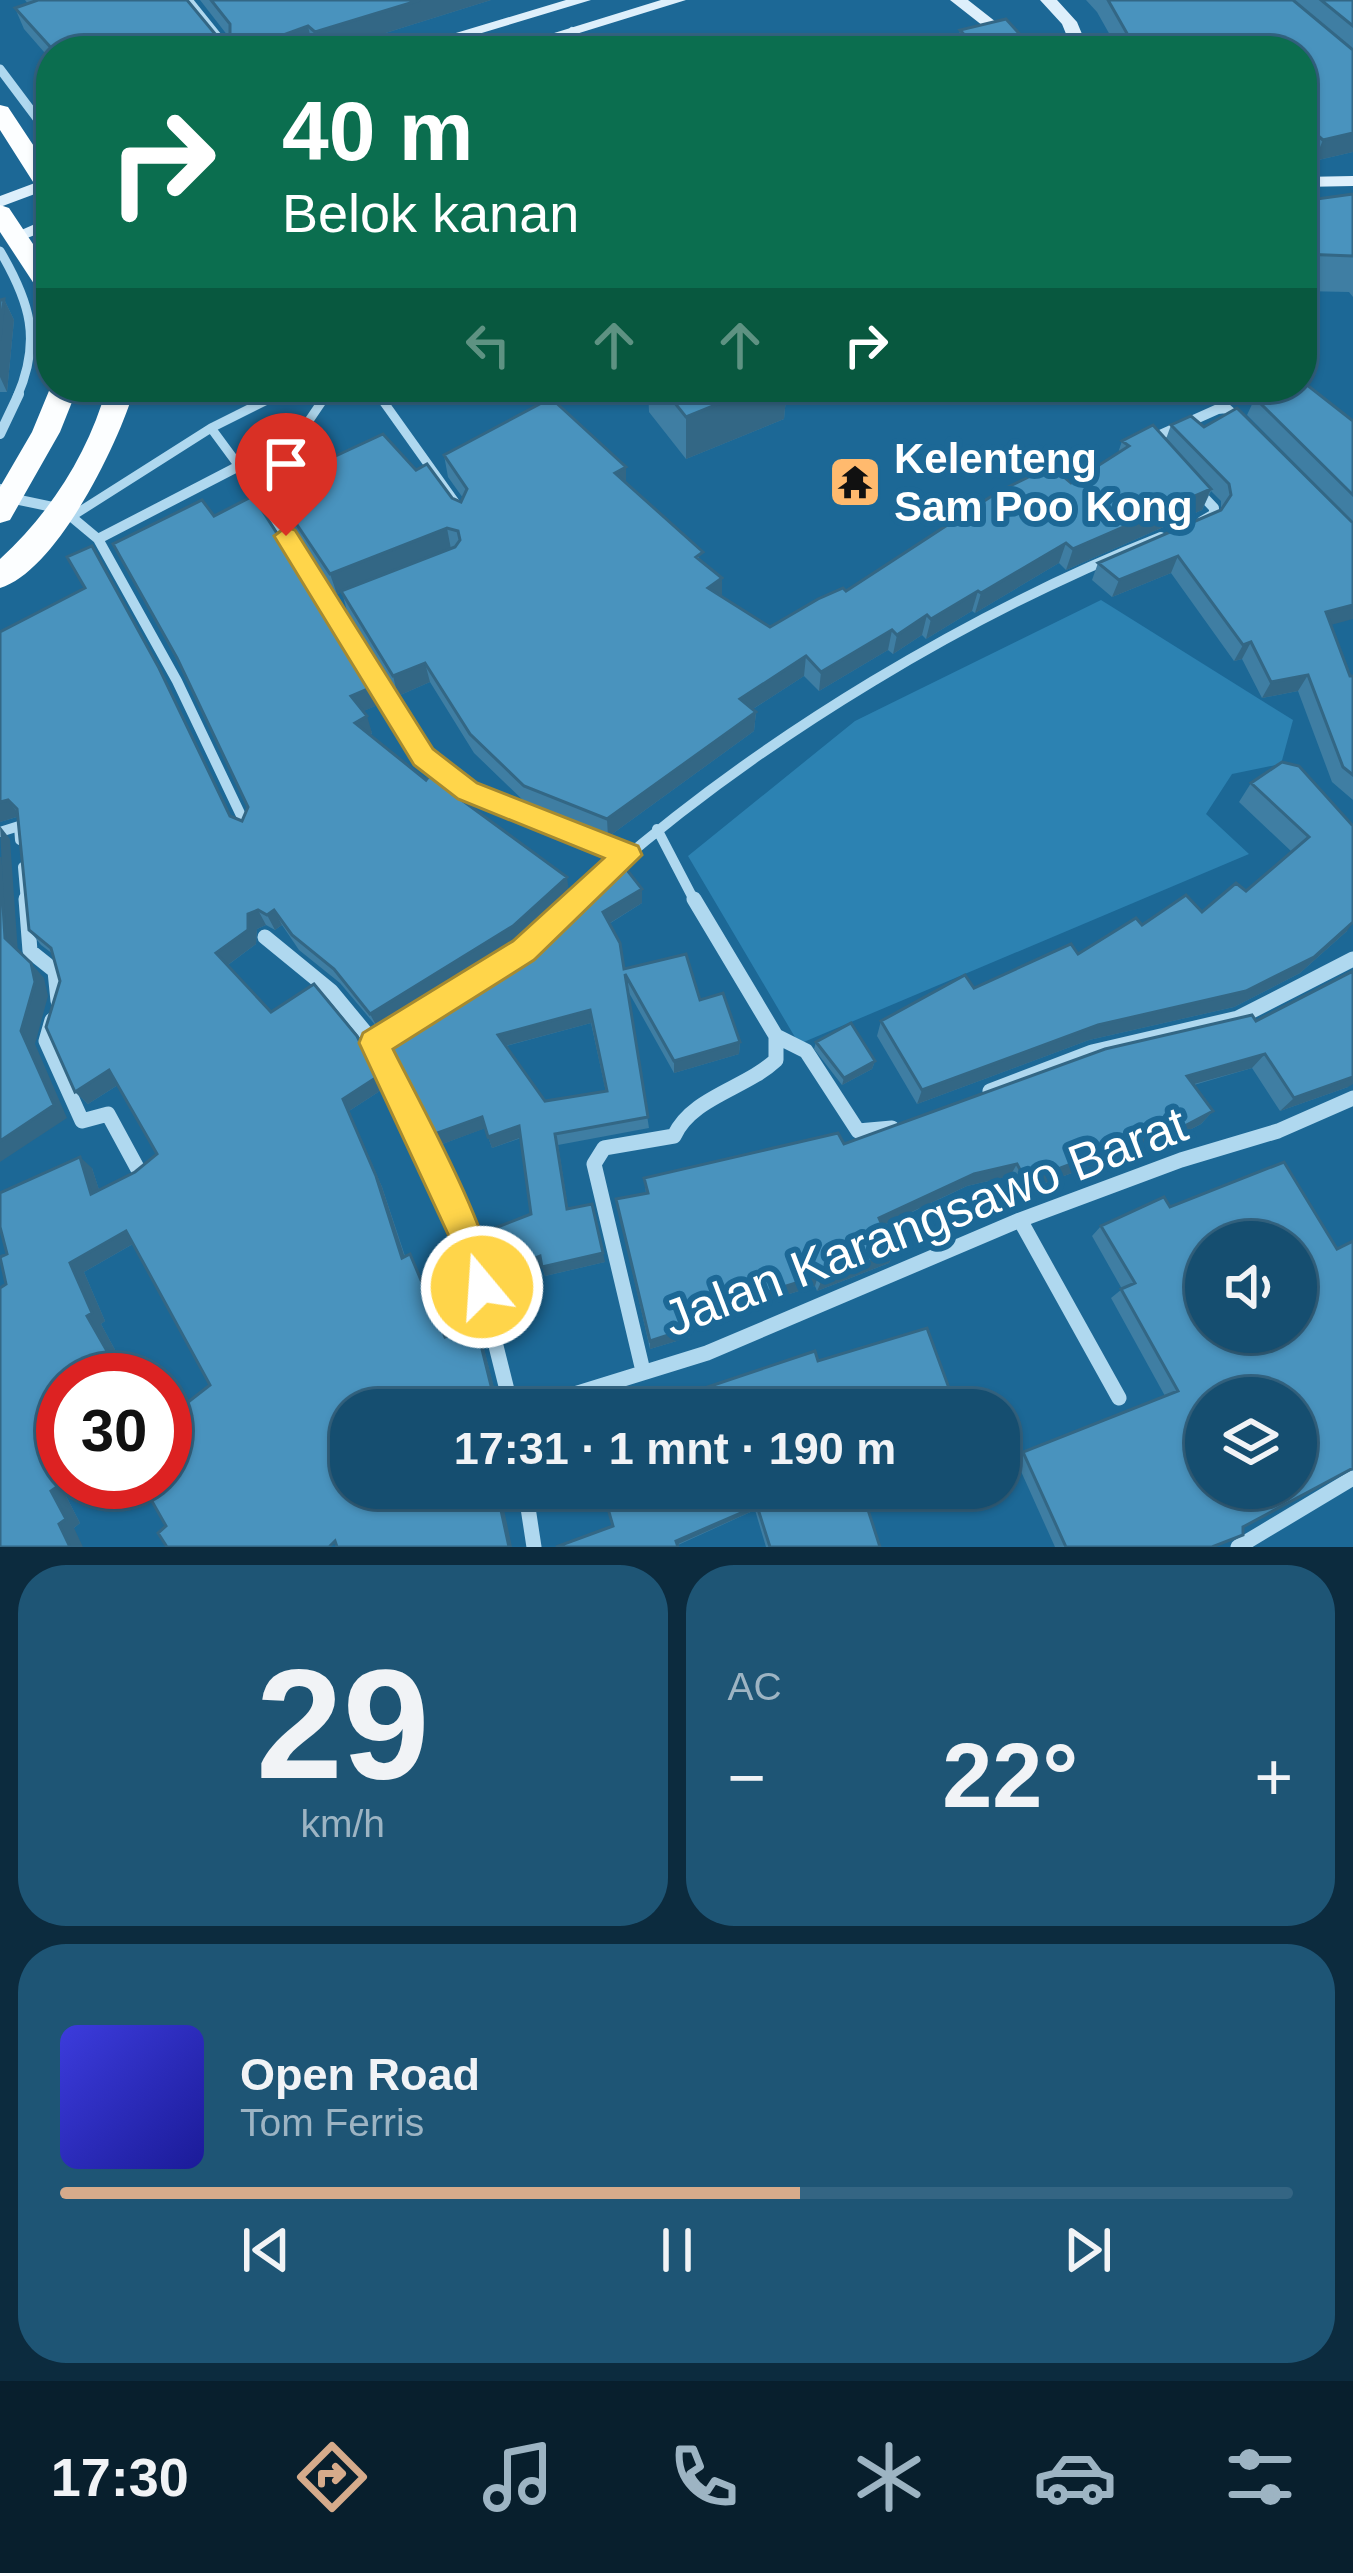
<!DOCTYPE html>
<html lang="id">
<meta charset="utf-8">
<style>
:root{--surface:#154e70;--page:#1e5575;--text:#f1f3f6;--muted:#9db4c3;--line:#346583;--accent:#d6ab8b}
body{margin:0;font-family:Arial,sans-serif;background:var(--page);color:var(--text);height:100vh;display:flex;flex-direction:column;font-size:45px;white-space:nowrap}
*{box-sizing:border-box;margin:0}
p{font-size:39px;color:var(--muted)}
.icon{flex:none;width:66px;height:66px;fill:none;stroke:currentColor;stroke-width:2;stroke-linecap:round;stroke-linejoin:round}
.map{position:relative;height:1547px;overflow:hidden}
.panel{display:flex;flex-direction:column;gap:18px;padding:18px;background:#0c2b3e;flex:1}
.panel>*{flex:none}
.banner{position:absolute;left:36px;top:36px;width:1281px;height:366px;border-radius:48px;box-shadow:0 3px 9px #0004,0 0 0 3px var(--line);background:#0b6e4f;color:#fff;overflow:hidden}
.controls{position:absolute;left:1185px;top:1221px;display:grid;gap:24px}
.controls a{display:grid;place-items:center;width:132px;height:132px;border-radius:50%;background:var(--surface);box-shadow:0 3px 9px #0004,0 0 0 3px var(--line);font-size:60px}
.speed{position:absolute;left:36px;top:1353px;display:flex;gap:24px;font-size:60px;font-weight:700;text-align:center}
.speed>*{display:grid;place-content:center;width:156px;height:156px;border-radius:50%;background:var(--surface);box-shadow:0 3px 9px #0004,0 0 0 3px var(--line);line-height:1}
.speed .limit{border:18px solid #d22;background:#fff;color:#111}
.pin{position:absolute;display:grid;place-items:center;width:102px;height:102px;color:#fff;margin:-123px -51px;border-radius:50% 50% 50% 0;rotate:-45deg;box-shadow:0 0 12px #0007}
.pin .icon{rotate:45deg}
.me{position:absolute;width:132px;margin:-66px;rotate:342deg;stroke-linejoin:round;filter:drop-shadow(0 0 9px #0008)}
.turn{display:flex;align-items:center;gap:42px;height:252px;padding:0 48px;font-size:54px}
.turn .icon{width:156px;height:156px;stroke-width:2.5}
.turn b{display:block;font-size:84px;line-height:102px}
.lanes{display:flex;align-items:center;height:114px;padding:0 48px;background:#0003;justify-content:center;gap:60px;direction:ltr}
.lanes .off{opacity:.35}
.big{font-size:90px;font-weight:700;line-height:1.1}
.panel .tile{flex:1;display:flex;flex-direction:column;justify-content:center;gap:18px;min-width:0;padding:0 42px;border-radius:48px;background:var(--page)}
.panel .dial{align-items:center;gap:0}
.dial b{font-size:156px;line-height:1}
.song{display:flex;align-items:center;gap:36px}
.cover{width:144px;height:144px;border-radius:18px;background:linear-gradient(135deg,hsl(240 70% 55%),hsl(240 70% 35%))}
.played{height:12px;border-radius:6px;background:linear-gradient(90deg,var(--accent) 60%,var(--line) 60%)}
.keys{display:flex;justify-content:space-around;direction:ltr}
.heat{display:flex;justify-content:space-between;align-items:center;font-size:66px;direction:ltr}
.panel .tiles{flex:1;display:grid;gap:18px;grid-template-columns:1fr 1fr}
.tile:last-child{grid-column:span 2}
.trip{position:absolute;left:330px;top:1389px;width:690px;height:120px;border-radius:48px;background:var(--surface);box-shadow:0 3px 9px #0004,0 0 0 3px var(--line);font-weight:700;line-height:120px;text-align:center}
.tab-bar{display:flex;height:192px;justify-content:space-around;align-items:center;background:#081f2d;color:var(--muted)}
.tab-bar .icon{width:84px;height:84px}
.tab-bar .selected{color:var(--accent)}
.tab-bar b{font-size:54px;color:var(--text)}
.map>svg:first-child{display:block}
.green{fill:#2c82b2}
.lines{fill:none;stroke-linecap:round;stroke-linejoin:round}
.service-far1{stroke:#afd8ef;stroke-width:6}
.service{stroke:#afd8ef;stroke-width:9}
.minor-far2{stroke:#afd8ef;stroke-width:9}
.minor-far1{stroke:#afd8ef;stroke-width:10}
.minor{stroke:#afd8ef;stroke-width:15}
.secondary{fill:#ddeffb;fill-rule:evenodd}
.trunk{fill:#fcfeff;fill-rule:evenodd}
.wall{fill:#3f7ea3;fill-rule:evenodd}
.shaded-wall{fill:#336785}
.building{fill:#4993be;stroke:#336785;stroke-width:3;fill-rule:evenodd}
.route{fill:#ffd54a;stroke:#a68a30;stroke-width:3}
.labels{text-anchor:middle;stroke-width:12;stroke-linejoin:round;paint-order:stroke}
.poi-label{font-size:42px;font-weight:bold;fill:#fff;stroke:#1c6896;text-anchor:start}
.near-street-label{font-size:51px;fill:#fff;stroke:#1c6896}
</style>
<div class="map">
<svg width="1353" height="1547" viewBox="0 0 1353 1547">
<rect width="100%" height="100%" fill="#1c6896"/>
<!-- green -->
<path class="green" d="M1101,600L1293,720L1281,764L1232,774L1206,814L1249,854L799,1044L688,856L855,721Z"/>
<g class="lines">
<!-- service-far1 -->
<path class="service-far1" d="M572,30L598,51
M628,51L673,39L702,51
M373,387L380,397
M273,397L292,387
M326,397L329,387"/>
<!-- service -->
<path class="service" d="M378,394L460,509
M211,428L239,466L306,425L327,394
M74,515L211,428L279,394"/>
<!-- minor-far2 -->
<path class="minor-far2" d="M188,0L229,51
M0,69L51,137
M0,251C30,302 42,340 17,397"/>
<!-- minor-far1 -->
<path class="minor-far1" d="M0,434L19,394
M1151,439L1218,409L1226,408L1243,423
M0,489L10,498L62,509L98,539L239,466L333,606L424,757L468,791L627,855
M1196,489L1214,508V514L1202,521
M98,539L177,681L247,828
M657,829L695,902
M0,832L19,826L20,840
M23,867L26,902
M611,870C765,736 971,612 1161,537"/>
<!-- minor -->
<path class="minor" d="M26,899L30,951L55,971L58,1001
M265,937L331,991L374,1043L471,1246L512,1410
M52,1020L46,1041L82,1121L108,1114L140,1173
M776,1036L806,1051L858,1131L892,1128
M374,1043L399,1028
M990,1091L1092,1052L1238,1018L1353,959
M1020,1220L1119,1398
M643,1371L594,1164L604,1148L674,1136C692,1097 745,1089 776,1060V1036L694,899
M523,1410L707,1353L1020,1220L1181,1160L1278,1131L1353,1098
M525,1488L534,1547
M1238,1547L1353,1478"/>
<!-- secondary -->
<path class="secondary" d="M566,0H591L422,51H396Z
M661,0H686L521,51H496Z
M950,0H968L1033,51H1015Z
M1040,0H1057L1077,22L1089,51H1073L1062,24Z
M1353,176V186L1302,187V177Z
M51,177V188L0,207V196Z
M51,217V229L19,241L10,235Z"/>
<!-- trunk -->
<path class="trunk" d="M0,105L8,107L51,172V198L42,196L0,130Z
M0,205L9,208L51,271V298L42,296L0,232Z
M51,386L78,387L60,432L10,520L0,523V487L32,432Z
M107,387H135C120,441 57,571 0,588V559C51,512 88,454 107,387Z"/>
</g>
<!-- wall -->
<path class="wall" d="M25,0H188L216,35L228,36L200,0H491L328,51H316L313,48L304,51H51V60L24,29L15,8L28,4Z
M1086,0H1353V152L1314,161L1302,151V51H1119L1097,12Z
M960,30L1035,51H957Z
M51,84V121L44,111L35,89Z
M1353,194V297L1349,292L1302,291V201Z
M4,299L14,320L7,392H0V300Z
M648,387H787L784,419L686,459L649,412Z
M1255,398L1353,421V522L1247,415Z
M1191,416L1330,625L1350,676H1353V800L1332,782L1298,691L1262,698L1242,659L1234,661L1171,573L1112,597L1092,580L1098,563L1221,510V501L1211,491L1202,510L1066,570L1059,563L975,613L972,611L926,639L922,635L893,654L888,650L819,691L804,676L753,709L756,712L754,731L608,837L527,804L474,753L430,682L398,696L347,611L342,592L337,594L278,506L271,486L416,470L452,498L461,502L463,498L448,477L444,455L626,467V483L703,562L722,578V597L770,627L1071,483L1118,453L1122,441L1166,439L1171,425Z
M214,516L380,704L363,711L372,733L370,735L569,892L516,941L377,1027L340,983L299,950L282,925L275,930L266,925L257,929L256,944L228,965L271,1012L357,1036L383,1089L349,1111L382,1187L405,1256L410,1254L415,1264L447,1336L476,1325L480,1333L499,1409L351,1488H516L515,1500L503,1505L166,1526L210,1385L133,1244L84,1272L105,1321L101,1324L120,1359L117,1361L126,1380H63V1482H85L66,1496L80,1523L74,1528L0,1547L7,1254L92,1168L99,1190L135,1172L157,1154L118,1085L88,1104L75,1092L60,981L53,954L41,945L29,930L17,817L0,822V630L231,816L242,821L248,807L185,675L113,544Z
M1282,762L1347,931L1300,973L1234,1007L1089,1040L917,1104L877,1036L881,1021L1078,954L1142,925L1202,912L1246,891L1292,852L1239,802L1251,783Z
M642,889V903L609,924L624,969L700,1000L740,1042L739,1054L674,1073L628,991L649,1128L558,1145L568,1209L605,1262L545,1276L542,1266L502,1282L498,1273L531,1214L521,1138L492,1148L485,1128L437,1146L384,1035ZM591,1023L606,1092L545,1101L506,1046Z
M1256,1021L1348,1087L1280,1111L1252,1068L1194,1085L1213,1111L1201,1124L1147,1152L1142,1145L1082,1173L1080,1170L1018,1193L1010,1176L967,1186L883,1226L894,1252L889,1263L817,1291L815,1286L689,1325L690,1337L650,1349L616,1199L646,1193L644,1178L844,1144Z
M816,1042L875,1061L872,1069L842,1085L814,1049Z
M1164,1197L1243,1527L1212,1547H1055L1015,1458L1023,1452L1165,1396L1111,1298L1122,1289L1092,1236L1101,1226Z
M861,1488L880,1547H766L755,1510L678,1545L613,1526Z"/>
<!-- shaded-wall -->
<path class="shaded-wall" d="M420,0H491L328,51H319L315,32Z
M308,26L313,48L304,51H239Z
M1353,133V152L1314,161L1323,140Z
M4,299L14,320L7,392L0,377V340Z
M760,387H787L784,419L686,459V417Z
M626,467V488L615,473Z
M1211,489L1202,510L1066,570L1073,549Z
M447,528L451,549L337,594L330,574Z
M1066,543L1059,563L975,613L981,593Z
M1178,556L1171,573L1112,597L1119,580Z
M722,578V599L708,588Z
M978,591L972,611L926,639L931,619Z
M1353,605V619L1316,629L1326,612Z
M927,615L922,635L893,654L897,635Z
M892,630L888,650L819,691L821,672Z
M1251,642L1242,659L1234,661L1243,645Z
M806,656L804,676L739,718L740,699Z
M425,663L430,682L398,696L393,676Z
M1308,675L1298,691L1262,698L1271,682Z
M375,686L380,704L357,714L351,696Z
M756,712L754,731L608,837L607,819Z
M367,716L372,733L361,740L355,723Z
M8,800L20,816L0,822V802Z
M0,826L10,839L18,953L5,938Z
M567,877L569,892L516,941L377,1027L370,1014Z
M642,889V903L605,926L603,912Z
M258,910L266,925L257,929L256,944L225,967L216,953L248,914Z
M274,910L282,925L275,930L267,915Z
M1353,922L1347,931L1300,973L1234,1007L1089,1040L917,1104L922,1090L1098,1025Z
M31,963L44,978L48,996L35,1044L67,1118L0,1162V1141L21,1031Z
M590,1010L591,1023L501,1047L498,1035Z
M740,1042L739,1054L674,1073V1061Z
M1265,1054L1252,1068L1176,1089L1187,1076Z
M875,1061L872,1069L842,1085L844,1078Z
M109,1070L121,1083L88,1104L75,1092Z
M377,1077L383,1089L349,1111L382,1187L408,1267L402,1258L343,1099Z
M1353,1077V1084L1348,1087L1280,1111L1294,1098Z
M1213,1111L1201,1124L1147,1152L1158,1140Z
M482,1117L486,1128L437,1146L432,1135Z
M519,1126L522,1137L492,1148L488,1137Z
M1153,1132L1142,1145L1082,1173L1092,1161Z
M80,1157L92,1168L104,1205L91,1194Z
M1090,1157L1080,1170L1018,1193L1026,1181Z
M1017,1164L1010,1176L967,1186L875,1229L879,1218L974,1174Z
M126,1231L138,1241L84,1272L105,1321L101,1324L120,1359L117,1361L126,1380H117L87,1316L70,1263Z
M894,1252L889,1263L817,1291L821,1282Z
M603,1253L605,1262L545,1276L542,1267Z
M410,1254L415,1264L450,1345L445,1337Z
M540,1256L543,1266L502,1282L498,1273Z
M818,1276L815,1286L687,1326V1317Z
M476,1325L480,1333L500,1410L496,1406Z
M690,1328V1337L650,1349V1341Z
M64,1482H85L66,1496L80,1523L74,1528L83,1547H70L59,1524L51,1491Z
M512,1488H516L515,1500L503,1505L512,1547H509L499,1501Z
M757,1506L755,1510L676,1545V1541Z"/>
<!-- building -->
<path class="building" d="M38,0H187L216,35L230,36V24L211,0H420L315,32L308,26L239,51H54L15,8Z
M1108,0H1293L1353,50V133L1323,140L1302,122V51H1137Z
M1321,0H1353V26Z
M1006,19L1035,51H979L960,30Z
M679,40L690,51H643Z
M51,84V111L35,89Z
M1353,194V256L1302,254V201Z
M4,299L0,340V300Z
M1302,381L1353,421V495L1255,398L1273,387H1302Z
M662,387H760L686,417Z
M551,398L626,467L615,473L703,552L696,557L722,578L708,588L770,627L818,599L843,588L846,591L998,492L1051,466L1071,483L1129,446L1122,441L1153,425L1211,489L1073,549L1066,543L981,593L978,591L931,619L927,615L897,635L892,630L821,672L806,656L740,699L756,712L607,819L524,786L470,734L425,663L393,676L341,591L455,547L460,540L458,531L447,528L330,574L271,486L383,434L416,470L427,464L452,498L461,502L467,489L444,455Z
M1237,408L1353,523V605L1326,612L1350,676H1353V775L1343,767L1308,675L1271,682L1251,642L1243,645L1178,556L1119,580L1098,563L1221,510L1231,495L1229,484L1171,425L1191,416L1204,427Z
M253,496L375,686L351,696L367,716L355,723L426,780L429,776L567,877L513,926L370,1014L334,969L292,935L274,910L267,915L258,910L248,914V930L216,953L271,1012L314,984L357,1036L377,1077L343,1099L376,1176L402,1258L410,1254L445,1337L476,1325L496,1406L501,1410H351V1488H512L511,1496L499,1501L509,1547H337L335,1541L329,1547H167L158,1533L166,1526L141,1482H165V1420L210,1385L126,1231L70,1263L92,1313L87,1316L107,1351L104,1354L117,1380H63L64,1482L51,1491L66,1519L59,1524L70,1547H0V1288L6,1284L0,1257L7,1254L0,1227V1193L80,1157L91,1194L135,1172L157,1154L109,1070L75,1092L46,1027L60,981L51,948L29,930L17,809L8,800L0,802V632L85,588L67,557L92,546L159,668L230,816L242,821L248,807L177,658L113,544L202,500L214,516Z
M1282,762L1299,766L1353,826V922L1314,957L1246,991L1098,1025L922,1090L881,1021L965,975L974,988L1071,944L1078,954L1136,918L1142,925L1186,895L1202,912L1236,883L1246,891L1309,837L1251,783Z
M0,857L5,938L31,963L35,982L21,1031L54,1105L0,1141Z
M620,861L642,889L603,912L620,943L624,969L686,954L700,1000L723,993L740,1042L674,1061L625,974L648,1117L555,1134L567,1209L592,1204L603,1253L542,1267L540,1256L498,1273L485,1232L531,1214L519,1126L488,1137L482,1117L432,1135L384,1035L527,947ZM590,1010L607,1091L545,1101L498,1035Z
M1353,971V1077L1294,1098L1265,1054L1187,1076L1213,1111L1158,1140L1153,1132L1092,1161L1090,1157L1026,1181L1017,1164L974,1174L879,1218L894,1252L821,1282L818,1276L687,1317L690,1328L650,1341L616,1199L648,1193L644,1178L838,1133L844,1144L1105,1049L1252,1015L1256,1021Z
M851,1023L875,1061L844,1078L816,1042Z
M1284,1162L1337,1249L1353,1241V1468L1243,1527V1535L1212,1547H1066L1023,1452L1178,1391L1121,1289L1135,1283L1101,1226L1164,1197L1170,1207ZM1206,1242H1296V1332H1206ZM1206,1398H1296V1488H1206Z
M927,1328L957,1410H639L815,1351L818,1361Z
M634,1404L635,1410H616Z
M602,1488H861L880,1547H770L757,1506L676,1541L678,1547H556L613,1526Z"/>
<!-- route -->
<path class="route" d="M286,527L295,530L433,749L477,783L638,846L642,855L534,960L393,1049C414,1092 509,1262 493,1299L482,1304L470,1299L455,1249L359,1043L363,1033L513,941L604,858L458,799L414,765L274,536Z"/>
<!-- icons -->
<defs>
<g id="temple-square" transform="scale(2.7)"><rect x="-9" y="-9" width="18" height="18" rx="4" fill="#ffba6e" stroke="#1c6896"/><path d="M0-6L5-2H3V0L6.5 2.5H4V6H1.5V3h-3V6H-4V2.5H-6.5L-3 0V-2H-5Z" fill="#111"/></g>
</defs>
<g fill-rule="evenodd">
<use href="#temple-square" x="855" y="482"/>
</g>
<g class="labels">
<!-- poi labels -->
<g class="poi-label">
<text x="894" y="473">Kelenteng<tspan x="894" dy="48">Sam Poo Kong</tspan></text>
</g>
<!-- near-street labels -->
<g class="near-street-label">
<text transform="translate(925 1221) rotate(-21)" y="18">Jalan Karangsawo Barat</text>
</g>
</g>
</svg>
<div class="controls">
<a><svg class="icon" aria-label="sound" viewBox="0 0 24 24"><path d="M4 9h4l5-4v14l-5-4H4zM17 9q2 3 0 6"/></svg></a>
<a><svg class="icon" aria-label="layers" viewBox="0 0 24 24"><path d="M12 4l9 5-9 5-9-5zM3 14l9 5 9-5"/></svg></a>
</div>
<div class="speed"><div class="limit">30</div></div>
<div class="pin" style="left:286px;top:536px;background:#d93025"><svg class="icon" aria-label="arrive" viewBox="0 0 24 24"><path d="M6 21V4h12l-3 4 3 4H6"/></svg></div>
<svg class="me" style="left:482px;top:1287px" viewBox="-20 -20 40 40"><circle r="17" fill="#ffd54a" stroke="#fff" stroke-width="3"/><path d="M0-11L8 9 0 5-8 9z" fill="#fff"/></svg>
<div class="trip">17:31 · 1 mnt · 190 m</div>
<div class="banner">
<div class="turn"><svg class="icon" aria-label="right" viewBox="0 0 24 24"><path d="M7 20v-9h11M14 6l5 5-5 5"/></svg><div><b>40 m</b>Belok kanan</div></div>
<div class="lanes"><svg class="icon off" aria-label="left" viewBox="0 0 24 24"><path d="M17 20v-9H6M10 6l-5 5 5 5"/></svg><svg class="icon off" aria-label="ahead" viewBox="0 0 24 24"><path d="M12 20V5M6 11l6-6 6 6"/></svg><svg class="icon off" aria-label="ahead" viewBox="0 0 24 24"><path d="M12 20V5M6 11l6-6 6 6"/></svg><svg class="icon" aria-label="right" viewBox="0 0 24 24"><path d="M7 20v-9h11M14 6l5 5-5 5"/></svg></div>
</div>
</div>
<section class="panel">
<div class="tiles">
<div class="tile dial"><b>29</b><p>km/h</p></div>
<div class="tile"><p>AC</p>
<div class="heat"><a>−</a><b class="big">22°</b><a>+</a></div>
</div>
<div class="tile">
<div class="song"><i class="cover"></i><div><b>Open Road</b><p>Tom Ferris</p></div></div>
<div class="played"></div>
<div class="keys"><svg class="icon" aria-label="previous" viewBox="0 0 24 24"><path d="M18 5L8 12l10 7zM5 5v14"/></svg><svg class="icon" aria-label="pause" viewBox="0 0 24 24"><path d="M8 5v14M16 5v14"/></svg><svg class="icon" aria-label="next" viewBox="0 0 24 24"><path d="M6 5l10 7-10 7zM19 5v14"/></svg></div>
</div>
</div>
</section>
<nav class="tab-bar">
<b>17:30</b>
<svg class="icon selected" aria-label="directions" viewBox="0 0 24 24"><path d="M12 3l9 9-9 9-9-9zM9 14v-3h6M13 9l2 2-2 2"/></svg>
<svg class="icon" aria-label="music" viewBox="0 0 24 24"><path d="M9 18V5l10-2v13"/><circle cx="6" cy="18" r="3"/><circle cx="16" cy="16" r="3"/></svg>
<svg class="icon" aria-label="phone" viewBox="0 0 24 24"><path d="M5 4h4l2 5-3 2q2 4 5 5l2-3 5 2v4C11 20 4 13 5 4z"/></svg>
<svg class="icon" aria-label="climate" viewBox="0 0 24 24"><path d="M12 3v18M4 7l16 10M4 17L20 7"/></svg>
<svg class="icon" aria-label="car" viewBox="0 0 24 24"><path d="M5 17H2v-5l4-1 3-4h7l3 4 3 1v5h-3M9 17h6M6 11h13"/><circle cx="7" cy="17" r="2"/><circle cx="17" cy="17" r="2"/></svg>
<svg class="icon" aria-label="filters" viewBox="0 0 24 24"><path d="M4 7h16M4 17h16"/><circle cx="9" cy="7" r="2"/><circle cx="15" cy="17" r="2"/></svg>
</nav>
